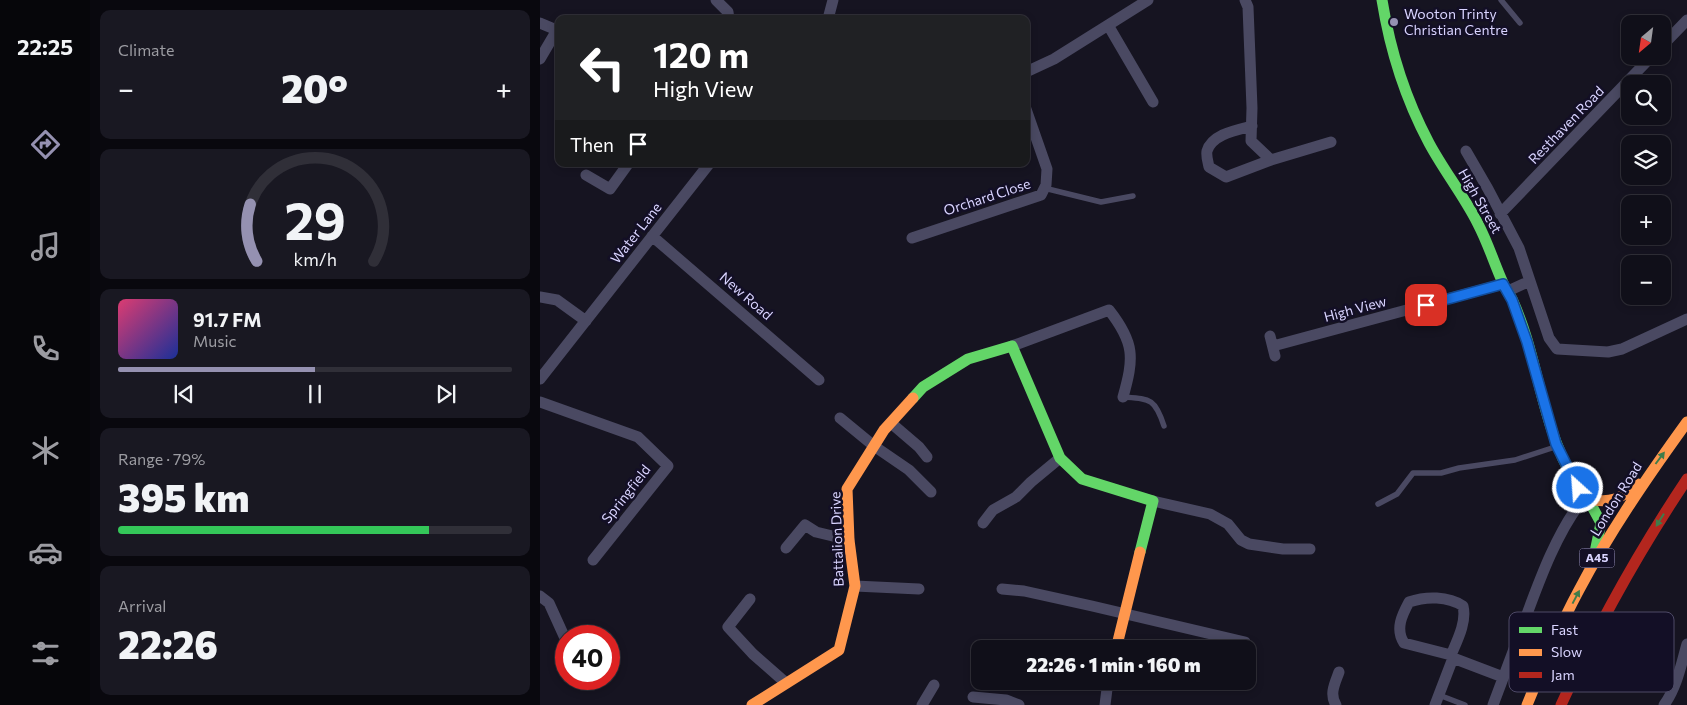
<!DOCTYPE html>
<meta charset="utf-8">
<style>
:root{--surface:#100f19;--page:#191822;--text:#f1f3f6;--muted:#9c9ca2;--line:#302f38;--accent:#9591b1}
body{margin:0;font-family:Commissioner,sans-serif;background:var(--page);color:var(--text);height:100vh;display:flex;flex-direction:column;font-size:19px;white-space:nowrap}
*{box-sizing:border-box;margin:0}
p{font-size:16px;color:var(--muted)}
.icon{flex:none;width:28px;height:28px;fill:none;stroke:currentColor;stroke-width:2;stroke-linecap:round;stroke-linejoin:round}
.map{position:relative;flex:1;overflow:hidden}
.details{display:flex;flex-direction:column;gap:10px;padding:10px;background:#09080e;width:450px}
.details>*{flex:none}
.guide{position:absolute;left:15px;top:15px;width:475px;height:152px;border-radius:10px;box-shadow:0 2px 8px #0003,0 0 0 1px var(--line);background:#202124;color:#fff;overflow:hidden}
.needle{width:32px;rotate:209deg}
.tools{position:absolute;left:1081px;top:15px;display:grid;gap:10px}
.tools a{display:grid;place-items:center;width:50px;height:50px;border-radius:10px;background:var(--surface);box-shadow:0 2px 8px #0003,0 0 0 1px var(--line);font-size:25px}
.speed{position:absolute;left:15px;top:625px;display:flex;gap:10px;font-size:25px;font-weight:700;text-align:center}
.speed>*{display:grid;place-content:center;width:65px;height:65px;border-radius:50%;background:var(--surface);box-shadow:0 2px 8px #0003,0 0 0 1px var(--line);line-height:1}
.speed .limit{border:8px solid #d22;background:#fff;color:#111}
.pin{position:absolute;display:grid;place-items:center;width:42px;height:42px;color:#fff;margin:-21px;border-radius:10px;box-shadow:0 2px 8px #0006}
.me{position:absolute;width:55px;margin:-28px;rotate:334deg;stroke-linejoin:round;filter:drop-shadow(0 0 4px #0008)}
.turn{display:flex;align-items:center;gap:18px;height:105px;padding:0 15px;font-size:22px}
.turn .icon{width:65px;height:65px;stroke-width:2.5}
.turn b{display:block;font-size:35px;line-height:42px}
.then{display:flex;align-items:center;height:48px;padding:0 15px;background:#0003;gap:10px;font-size:19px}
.big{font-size:38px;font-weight:800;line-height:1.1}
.details .widget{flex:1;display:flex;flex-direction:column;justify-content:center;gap:8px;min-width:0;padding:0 18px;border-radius:10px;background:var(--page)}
.details .dial{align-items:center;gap:0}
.dial svg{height:130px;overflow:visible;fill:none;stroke:var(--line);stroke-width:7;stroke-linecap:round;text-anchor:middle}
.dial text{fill:var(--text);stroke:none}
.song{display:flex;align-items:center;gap:15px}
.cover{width:60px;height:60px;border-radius:8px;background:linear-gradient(135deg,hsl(340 70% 55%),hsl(230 70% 35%))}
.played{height:5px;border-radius:2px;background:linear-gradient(90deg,var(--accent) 50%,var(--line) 50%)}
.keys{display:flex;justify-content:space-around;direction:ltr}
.heat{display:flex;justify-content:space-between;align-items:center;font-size:28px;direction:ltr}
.charge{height:8px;border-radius:4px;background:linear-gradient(90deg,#34c759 79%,var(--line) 0)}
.trip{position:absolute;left:431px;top:640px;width:285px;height:50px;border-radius:10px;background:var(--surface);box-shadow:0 2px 8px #0003,0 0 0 1px var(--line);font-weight:800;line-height:50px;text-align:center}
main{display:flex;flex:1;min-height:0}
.dock{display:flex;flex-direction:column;width:90px;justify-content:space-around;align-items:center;background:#06060a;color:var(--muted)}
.dock .icon{width:35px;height:35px}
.dock .current{color:var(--accent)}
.dock b{font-size:22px;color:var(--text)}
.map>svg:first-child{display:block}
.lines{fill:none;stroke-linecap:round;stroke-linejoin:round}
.lane{stroke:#4a4962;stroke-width:5.5}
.street{stroke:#4a4962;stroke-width:11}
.fast{stroke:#63d668;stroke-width:11}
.slow{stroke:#ff974d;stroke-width:11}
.jam{stroke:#b3261e;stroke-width:11}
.oneway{fill:#3f7c4a}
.route-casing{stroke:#114b97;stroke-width:12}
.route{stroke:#1a73e8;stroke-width:9}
.poi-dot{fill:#9591b1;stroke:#130f26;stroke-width:2}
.labels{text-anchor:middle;stroke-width:5;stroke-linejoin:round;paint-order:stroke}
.shield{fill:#130f26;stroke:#9e99be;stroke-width:1}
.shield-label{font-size:12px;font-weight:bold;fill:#d9d4ff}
.poi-label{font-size:14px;fill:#d9d4ff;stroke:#130f26;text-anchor:start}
.street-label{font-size:14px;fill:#d9d4ff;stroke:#130f26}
.key{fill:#130f26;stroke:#4e4a67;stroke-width:1}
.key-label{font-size:14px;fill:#d9d4ff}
</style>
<main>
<nav class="dock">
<b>22:25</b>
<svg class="icon current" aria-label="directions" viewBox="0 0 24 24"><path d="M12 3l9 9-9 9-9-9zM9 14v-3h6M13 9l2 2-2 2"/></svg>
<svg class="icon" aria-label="music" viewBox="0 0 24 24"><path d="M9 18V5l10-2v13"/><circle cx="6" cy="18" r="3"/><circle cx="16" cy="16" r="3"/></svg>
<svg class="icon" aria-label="phone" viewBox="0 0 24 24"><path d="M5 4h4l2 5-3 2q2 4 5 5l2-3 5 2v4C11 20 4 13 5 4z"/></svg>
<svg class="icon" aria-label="climate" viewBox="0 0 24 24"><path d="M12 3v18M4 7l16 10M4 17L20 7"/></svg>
<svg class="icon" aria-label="car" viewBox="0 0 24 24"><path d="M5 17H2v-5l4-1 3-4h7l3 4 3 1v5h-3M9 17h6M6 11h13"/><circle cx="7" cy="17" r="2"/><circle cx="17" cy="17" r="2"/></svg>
<svg class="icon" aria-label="filters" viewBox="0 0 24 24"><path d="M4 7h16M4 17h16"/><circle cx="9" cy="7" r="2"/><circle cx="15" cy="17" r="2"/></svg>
</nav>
<section class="details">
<div class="widget"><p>Climate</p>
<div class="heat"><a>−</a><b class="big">20°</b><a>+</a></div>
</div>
<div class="widget dial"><svg viewBox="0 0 100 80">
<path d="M14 69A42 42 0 1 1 86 69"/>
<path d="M14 69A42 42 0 0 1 10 34" stroke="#9591b1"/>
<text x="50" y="56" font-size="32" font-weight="700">29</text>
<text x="50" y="72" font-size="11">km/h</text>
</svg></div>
<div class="widget">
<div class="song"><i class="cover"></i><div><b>91.7 FM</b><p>Music</p></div></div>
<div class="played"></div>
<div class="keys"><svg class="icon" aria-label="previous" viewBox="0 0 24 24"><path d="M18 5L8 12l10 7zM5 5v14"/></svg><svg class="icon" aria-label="pause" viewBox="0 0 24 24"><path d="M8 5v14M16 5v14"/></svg><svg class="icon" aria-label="next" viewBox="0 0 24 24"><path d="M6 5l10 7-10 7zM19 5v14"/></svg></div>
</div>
<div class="widget"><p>Range · 79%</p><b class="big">395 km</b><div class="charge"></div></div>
<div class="widget"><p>Arrival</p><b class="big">22:26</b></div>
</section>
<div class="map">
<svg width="1147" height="705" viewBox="0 0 1147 705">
<rect width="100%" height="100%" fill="#161421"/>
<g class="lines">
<!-- lane -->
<path class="lane" d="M961,0L980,23
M504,188L561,202L593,196
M583,397C610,399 615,398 624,426
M838,504L857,494L873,473H901L919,468L975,460L1015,447
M899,695L925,705"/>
<!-- street -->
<path class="street" d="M176,0L188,12L189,19
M705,0L708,7L712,108L711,141L731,160
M288,19L293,0
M0,23L19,31
M568,25L613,102
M1122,46L1147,20
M0,59L17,30
M486,72L514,59L608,0
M712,126C697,130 672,134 667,151C666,156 668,162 669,167L686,177L731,160L791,142
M926,151L948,189L979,248L1009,338L1017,349L1068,352L1082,349L1147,319
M46,175L70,189L88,164
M960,214L1112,56
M112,236L279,380
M372,238L501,195L506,185L507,169L486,109
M968,291L990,281
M0,297L17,300L46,321
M730,336L735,356
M472,346L569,310C595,343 594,358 583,397
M733,346L963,284
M0,379L169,164
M0,402L98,437L128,466L53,560
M300,418L334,446L369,470L391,492
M351,423L379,447L387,457
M613,501L670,514L688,524L701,540L709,544L743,549H770
M443,523L453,510L476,497L491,482L520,458
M246,548L265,525L276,532L309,540
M315,586L379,589
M462,589L484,591L552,606L705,642
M0,596L9,603L24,636
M210,599L188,627L213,654L246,683
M913,658L963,677
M433,697L466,700L479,705
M382,705L394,685
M565,705L568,681
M796,705C789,694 795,683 799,672
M895,705L913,658L911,655C917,641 927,622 923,606C908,596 886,596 869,602C862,615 855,629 864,643L911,655
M953,705C963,678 973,652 983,625C998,584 1017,530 1045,497
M1124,705C1137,687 1141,665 1147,644"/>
<!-- fast -->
<path class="fast" d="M842,0C850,50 865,98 889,143C904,171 924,196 938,224C948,243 954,263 963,283C965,289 969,294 972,299C1002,364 1001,443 1048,499
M373,398L383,387L428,359L472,346L520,458L542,479L613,501L600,552
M1048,499L1061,523L1055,552"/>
<!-- slow -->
<path class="slow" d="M1048,499C1071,504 1080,499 1098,484
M576,649L600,552
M212,705L299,650L315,586L309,540L307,489L344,430L373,398
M987,705C1003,666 1019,627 1039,590C1070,531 1108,476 1147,422"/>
<!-- jam -->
<path class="jam" d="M1021,705C1057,626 1099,551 1147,479"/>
</g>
<!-- one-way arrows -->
<defs><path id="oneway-solid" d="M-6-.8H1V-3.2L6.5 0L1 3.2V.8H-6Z" transform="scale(1.25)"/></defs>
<g class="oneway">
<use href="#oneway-solid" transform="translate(1120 458) rotate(-53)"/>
<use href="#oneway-solid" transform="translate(1120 520) rotate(122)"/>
<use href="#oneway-solid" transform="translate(1036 597) rotate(-62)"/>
</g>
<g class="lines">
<!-- route casing -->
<g class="route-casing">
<path id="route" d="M886,305L963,284L972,300L987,342L1016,444L1038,488"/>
</g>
<!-- route -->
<use href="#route" class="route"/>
</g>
<!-- markers -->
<circle class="poi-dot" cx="854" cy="22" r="5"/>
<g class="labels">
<!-- shield labels -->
<rect class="shield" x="1039.5" y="548.5" width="35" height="19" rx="4"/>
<g class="shield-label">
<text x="1057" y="562">A45</text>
</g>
<!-- poi labels -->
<g class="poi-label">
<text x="864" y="19">Wooton Trinty<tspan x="864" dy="16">Christian Centre</tspan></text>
</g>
<!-- street labels -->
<g class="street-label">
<text transform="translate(1026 125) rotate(-46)" y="5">Resthaven Road</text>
<text transform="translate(447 197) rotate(-18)" y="5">Orchard Close</text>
<text transform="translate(940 201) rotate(60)" y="5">High Street</text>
<text transform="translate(96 233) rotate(-52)" y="5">Water Lane</text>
<text transform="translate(206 296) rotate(41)" y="5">New Road</text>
<text transform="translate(815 309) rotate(-15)" y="5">High View</text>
<text transform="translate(86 494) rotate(-52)" y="5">Springfield</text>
<text transform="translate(1076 499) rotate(-58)" y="5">London Road</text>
<text transform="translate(297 539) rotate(-92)" y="5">Battalion Drive</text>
</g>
</g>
<!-- legend -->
<rect x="969" y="612" width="165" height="80" rx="8" class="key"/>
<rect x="979" y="627" width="23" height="6" fill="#63d668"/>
<rect x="979" y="649" width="23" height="7" fill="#ff974d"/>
<rect x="979" y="672" width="23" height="6" fill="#b3261e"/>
<g class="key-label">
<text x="1011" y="635">Fast</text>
<text x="1011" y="657">Slow</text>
<text x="1011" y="680">Jam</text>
</g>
</svg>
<div class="tools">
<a><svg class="needle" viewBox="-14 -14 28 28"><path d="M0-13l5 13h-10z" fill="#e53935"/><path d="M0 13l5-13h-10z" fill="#9c9ca2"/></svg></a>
<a><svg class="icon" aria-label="search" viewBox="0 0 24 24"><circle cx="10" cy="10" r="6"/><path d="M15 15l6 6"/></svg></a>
<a><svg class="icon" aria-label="layers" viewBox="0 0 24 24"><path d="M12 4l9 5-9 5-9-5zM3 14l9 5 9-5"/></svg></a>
<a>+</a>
<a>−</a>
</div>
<div class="speed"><div class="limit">40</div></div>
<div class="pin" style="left:886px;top:305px;background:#d93025"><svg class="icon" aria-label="arrive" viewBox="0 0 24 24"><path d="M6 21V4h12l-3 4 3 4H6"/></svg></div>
<svg class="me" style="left:1038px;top:488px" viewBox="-20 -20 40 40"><circle r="17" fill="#1a73e8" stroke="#fff" stroke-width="3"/><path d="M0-11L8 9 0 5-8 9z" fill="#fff"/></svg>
<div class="trip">22:26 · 1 min · 160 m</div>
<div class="guide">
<div class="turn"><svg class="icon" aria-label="left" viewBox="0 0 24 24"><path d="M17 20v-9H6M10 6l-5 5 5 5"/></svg><div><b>120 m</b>High View</div></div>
<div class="then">Then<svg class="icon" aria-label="arrive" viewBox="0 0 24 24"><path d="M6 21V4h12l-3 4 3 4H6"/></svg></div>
</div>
</div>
</main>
